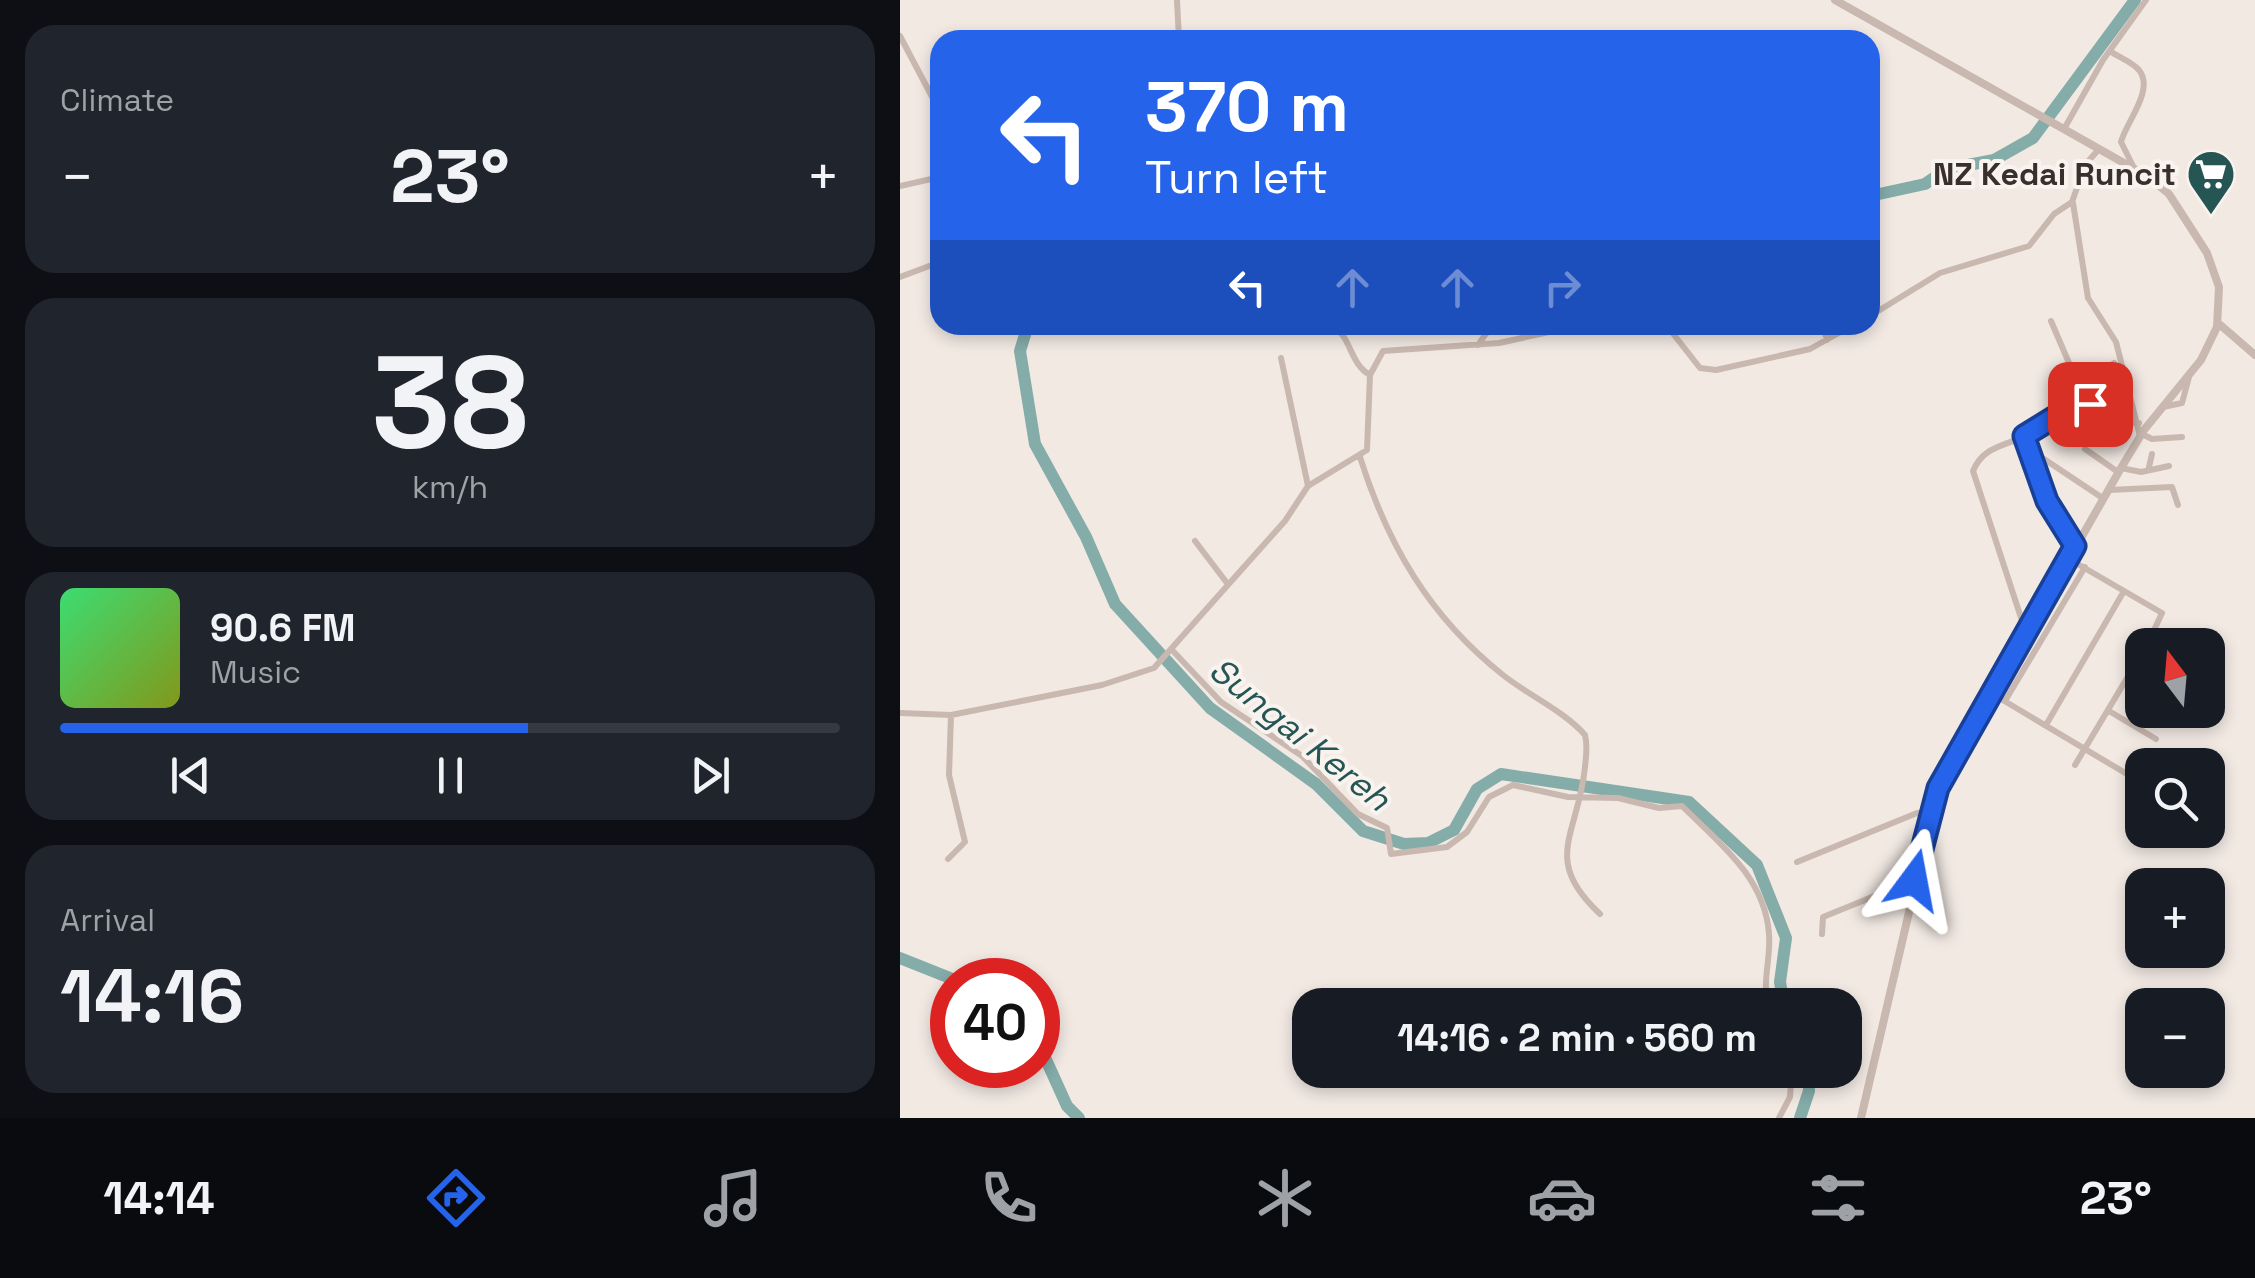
<!DOCTYPE html>
<meta charset="utf-8">
<style>
:root{--surface:#171b24;--page:#20242c;--text:#f1f3f6;--muted:#9ea1a6;--line:#363941;--accent:#2563eb}
body{margin:0;font-family:"Space Grotesk",sans-serif;background:var(--page);color:var(--text);height:100vh;display:flex;flex-direction:column;font-size:38px;white-space:nowrap}
*{box-sizing:border-box;margin:0}
p{font-size:32px;color:var(--muted)}
.icon{flex:none;width:55px;height:55px;fill:none;stroke:currentColor;stroke-width:2;stroke-linecap:round;stroke-linejoin:round}
.map{position:relative;flex:1;overflow:hidden}
.panel{display:flex;flex-direction:column;gap:25px;padding:25px;background:#0d0f14;width:900px}
.panel>*{flex:none}
.banner{position:absolute;left:30px;top:30px;width:950px;height:305px;border-radius:30px;box-shadow:0 5px 15px #0003;background:#2563eb;color:#fff;overflow:hidden}
.needle{width:65px;rotate:344deg}
.fabs{position:absolute;left:1225px;top:628px;display:grid;gap:20px}
.fabs a{display:grid;place-items:center;width:100px;height:100px;border-radius:20px;background:var(--surface);box-shadow:0 5px 15px #0003;font-size:50px}
.speed{position:absolute;left:30px;top:958px;display:flex;gap:20px;font-size:50px;font-weight:700;text-align:center}
.speed>*{display:grid;place-content:center;width:130px;height:130px;border-radius:50%;background:var(--surface);box-shadow:0 5px 15px #0003;line-height:1}
.speed .limit{border:15px solid #d22;background:#fff;color:#111}
.pin{position:absolute;display:grid;place-items:center;width:85px;height:85px;color:#fff;margin:-42px;border-radius:20px;box-shadow:0 5px 15px #0006}
.me{position:absolute;width:110px;margin:-55px;rotate:13deg;stroke-linejoin:round;filter:drop-shadow(0 0 8px #0008)}
.turn{display:flex;align-items:center;gap:35px;height:210px;padding:0 50px;font-size:45px}
.turn .icon{width:130px;height:130px;stroke-width:2.5}
.turn b{display:block;font-size:70px;line-height:85px}
.lanes{display:flex;align-items:center;height:95px;padding:0 50px;background:#0003;justify-content:center;gap:50px;direction:ltr}
.lanes .off{opacity:.35}
.big{font-size:75px;font-weight:700;line-height:1.1}
.panel .widget{flex:1;display:flex;flex-direction:column;justify-content:center;gap:15px;min-width:0;padding:0 35px;border-radius:30px;background:var(--page)}
.panel .dial{align-items:center;gap:0}
.dial b{font-size:130px;line-height:1}
.song{display:flex;align-items:center;gap:30px}
.cover{width:120px;height:120px;border-radius:15px;background:linear-gradient(135deg,hsl(140 70% 55%),hsl(70 70% 35%))}
.played{height:10px;border-radius:5px;background:linear-gradient(90deg,var(--accent) 60%,var(--line) 60%)}
.keys{display:flex;justify-content:space-around;direction:ltr}
.heat{display:flex;justify-content:space-between;align-items:center;font-size:55px;direction:ltr}
.trip{position:absolute;left:392px;top:988px;width:570px;height:100px;border-radius:30px;background:var(--surface);box-shadow:0 5px 15px #0003;font-weight:700;line-height:100px;text-align:center}
.dock{display:flex;height:160px;justify-content:space-around;align-items:center;background:#090b0e;color:var(--muted)}
.dock .icon{width:70px;height:70px}
.dock .selected{color:var(--accent)}
.dock b{font-size:45px;color:var(--text)}
main{display:flex;flex:1;min-height:0}
.map>svg:first-child{display:block}
.lines{fill:none;stroke-linecap:round;stroke-linejoin:round}
.river{stroke:#84aca9;stroke-width:12}
.minor{stroke:#c9b8af;stroke-width:6}
.tertiary{stroke:#c9b8af;stroke-width:8}
.route-casing{stroke:#184099;stroke-width:25}
.route{stroke:#2563eb;stroke-width:18}
.labels{text-anchor:middle;stroke-width:8;stroke-linejoin:round;paint-order:stroke}
.poi-label{font-size:32px;font-weight:bold;fill:#392f2c;stroke:#f9f3ef;text-anchor:end}
.water-label{font-size:35px;font-style:italic;fill:#265654;stroke:#f9f3ef}
</style>
<main>
<section class="panel">
<div class="widget"><p>Climate</p>
<div class="heat"><a>−</a><b class="big">23°</b><a>+</a></div>
</div>
<div class="widget dial"><b>38</b><p>km/h</p></div>
<div class="widget">
<div class="song"><i class="cover"></i><div><b>90.6 FM</b><p>Music</p></div></div>
<div class="played"></div>
<div class="keys"><svg class="icon" aria-label="previous" viewBox="0 0 24 24"><path d="M18 5L8 12l10 7zM5 5v14"/></svg><svg class="icon" aria-label="pause" viewBox="0 0 24 24"><path d="M8 5v14M16 5v14"/></svg><svg class="icon" aria-label="next" viewBox="0 0 24 24"><path d="M6 5l10 7-10 7zM19 5v14"/></svg></div>
</div>
<div class="widget"><p>Arrival</p><b class="big">14:16</b></div>
</section>
<div class="map">
<svg width="1355" height="1118" viewBox="0 0 1355 1118">
<rect width="100%" height="100%" fill="#f2e9e3"/>
<g class="lines">
<!-- river -->
<path class="river" d="M970,196L1025,184L1047,169L1094,160L1133,138L1235,0
M128,325L120,351L135,444L186,537L215,604L310,708L416,784L463,831L504,844L528,843L554,830L577,789L601,774L789,802L857,865L886,938L880,982L884,1005
M0,958L55,980
M138,1042L167,1106L179,1118
M900,1118L909,1091V1070"/>
<!-- minor -->
<path class="minor" d="M277,0L279,40
M0,36L40,112
M1210,51C1218,57 1232,62 1239,70C1255,90 1226,122 1221,142L1234,168
M1164,129L1203,60L1246,0
M0,186L40,177
M1173,203L1188,298L1216,342L1240,436
M0,277L40,262
M970,316L1040,273L1129,246L1154,214L1172,202L1185,165L1199,149
M1151,321L1172,370H1204L1214,363
M433,325C452,339 450,364 470,375
M923,325L927,340
M578,345L592,325
M381,358L408,486
M1193,404L1217,423H1239
M1263,407L1282,403L1289,377
M1242,434L1252,439L1282,437
M1124,437L1147,501L1175,546
M1185,449L1218,472
M460,457C488,546 530,617 603,675C628,695 664,711 685,735C688,746 686,756 685,767C678,836 641,859 700,914
M1134,461L1144,459L1204,499
M1249,467L1252,454
M1221,468L1241,472L1269,466
M1209,490L1272,487L1278,505
M295,541L327,583
M1169,559L1262,613L1247,645
M1126,633L1073,471C1083,447 1102,447 1122,437C1136,431 1149,419 1162,412C1192,396 1209,407 1213,364
M273,651L321,702L402,756L458,814L487,828L491,854L547,847L567,832L589,797L613,785L668,797L718,798L759,808L782,806C819,843 865,877 869,934C871,959 862,980 868,1005
M1232,672L1242,679
M1091,693L1242,783
M1105,701L1185,567
M1209,711L1256,739
M0,713L51,715L202,685L254,668L385,521L408,486L467,450L470,375L483,351L599,343L649,332L757,327L771,331L800,368L816,370L910,349L953,325
M1146,725L1224,591
M1175,765L1242,653
M48,859L65,842L49,775L51,715
M897,862L1017,813L1030,812
M922,934L923,917L1014,880
M879,1118L890,1097L892,1070"/>
<!-- tertiary -->
<path class="tertiary" d="M935,0L1247,176L1269,194L1307,253L1319,287L1317,327L1301,360L1244,430L1221,468L1038,788L961,1118
M1318,323L1355,355"/>
</g>
<g class="lines">
<!-- route casing -->
<g class="route-casing">
<path id="route" d="M1014,880L1038,788L1175,546L1147,501L1124,436L1166,410L1190,404"/>
</g>
<!-- route -->
<use href="#route" class="route"/>
</g>
<!-- icons -->
<defs>
<g id="supermarket-pin" transform="scale(2.5)"><path d="M0 17L-7.5 6A9.5 9.5 0 1 1 7.5 6Z" fill="#265654" stroke="#f9f3ef"/><path d="M-6-5.5h2.5l.6 2H6L4.5 2H-2.5L-4.4-4H-6ZM-1.5 3.2a1.3 1.3 0 1 0 .1 0ZM3 3.2a1.3 1.3 0 1 0 .1 0Z" fill="#fff"/></g>
</defs>
<g fill-rule="evenodd">
<use href="#supermarket-pin" x="1311" y="174"/>
</g>
<g class="labels">
<!-- poi labels -->
<g class="poi-label">
<text x="1276" y="185">NZ Kedai Runcit</text>
</g>
<!-- water labels -->
<g class="water-label">
<text transform="translate(400 734) rotate(39)" y="12">Sungai Kereh</text>
</g>
</g>
</svg>
<div class="fabs">
<a><svg class="needle" viewBox="-14 -14 28 28"><path d="M0-13l5 13h-10z" fill="#e53935"/><path d="M0 13l5-13h-10z" fill="#9ea1a6"/></svg></a>
<a><svg class="icon" aria-label="search" viewBox="0 0 24 24"><circle cx="10" cy="10" r="6"/><path d="M15 15l6 6"/></svg></a>
<a>+</a>
<a>−</a>
</div>
<div class="speed"><div class="limit">40</div></div>
<div class="pin" style="left:1190px;top:404px;background:#d93025"><svg class="icon" aria-label="arrive" viewBox="0 0 24 24"><path d="M6 21V4h12l-3 4 3 4H6"/></svg></div>
<svg class="me" style="left:1014px;top:880px" viewBox="-20 -20 40 40"><path d="M0-17L14 15 0 8-14 15z" fill="#2563eb" stroke="#fff" stroke-width="4"/></svg>
<div class="trip">14:16 · 2 min · 560 m</div>
<div class="banner">
<div class="turn"><svg class="icon" aria-label="left" viewBox="0 0 24 24"><path d="M17 20v-9H6M10 6l-5 5 5 5"/></svg><div><b>370 m</b>Turn left</div></div>
<div class="lanes"><svg class="icon" aria-label="left" viewBox="0 0 24 24"><path d="M17 20v-9H6M10 6l-5 5 5 5"/></svg><svg class="icon off" aria-label="ahead" viewBox="0 0 24 24"><path d="M12 20V5M6 11l6-6 6 6"/></svg><svg class="icon off" aria-label="ahead" viewBox="0 0 24 24"><path d="M12 20V5M6 11l6-6 6 6"/></svg><svg class="icon off" aria-label="right" viewBox="0 0 24 24"><path d="M7 20v-9h11M14 6l5 5-5 5"/></svg></div>
</div>
</div>
</main>
<nav class="dock">
<b>14:14</b>
<svg class="icon selected" aria-label="directions" viewBox="0 0 24 24"><path d="M12 3l9 9-9 9-9-9zM9 14v-3h6M13 9l2 2-2 2"/></svg>
<svg class="icon" aria-label="music" viewBox="0 0 24 24"><path d="M9 18V5l10-2v13"/><circle cx="6" cy="18" r="3"/><circle cx="16" cy="16" r="3"/></svg>
<svg class="icon" aria-label="phone" viewBox="0 0 24 24"><path d="M5 4h4l2 5-3 2q2 4 5 5l2-3 5 2v4C11 20 4 13 5 4z"/></svg>
<svg class="icon" aria-label="climate" viewBox="0 0 24 24"><path d="M12 3v18M4 7l16 10M4 17L20 7"/></svg>
<svg class="icon" aria-label="car" viewBox="0 0 24 24"><path d="M5 17H2v-5l4-1 3-4h7l3 4 3 1v5h-3M9 17h6M6 11h13"/><circle cx="7" cy="17" r="2"/><circle cx="17" cy="17" r="2"/></svg>
<svg class="icon" aria-label="filters" viewBox="0 0 24 24"><path d="M4 7h16M4 17h16"/><circle cx="9" cy="7" r="2"/><circle cx="15" cy="17" r="2"/></svg>
<b>23°</b>
</nav>
